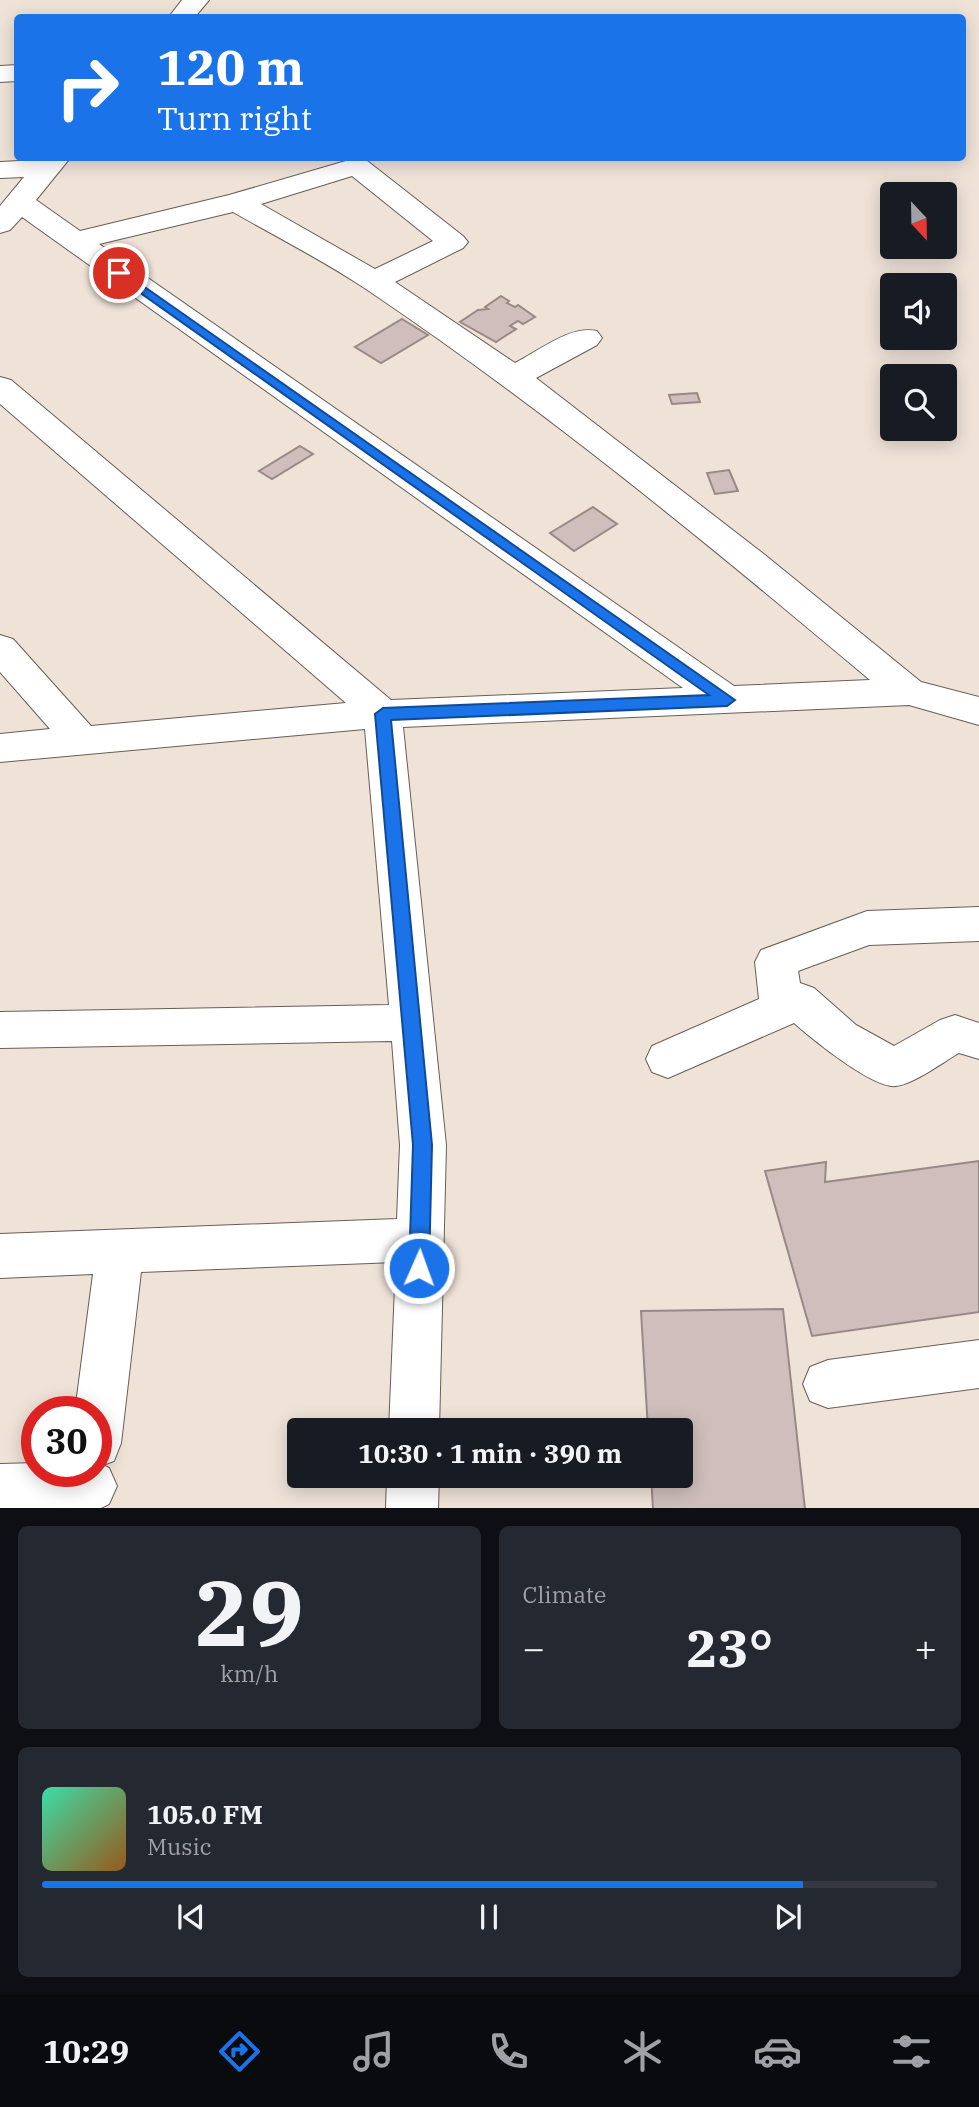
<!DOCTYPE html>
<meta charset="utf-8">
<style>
:root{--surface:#171b24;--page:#242831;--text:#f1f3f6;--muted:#9ea1a6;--line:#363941;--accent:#1a73e8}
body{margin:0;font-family:"IBM Plex Serif",serif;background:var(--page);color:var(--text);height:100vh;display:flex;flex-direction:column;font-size:26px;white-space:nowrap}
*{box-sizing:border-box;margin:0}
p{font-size:23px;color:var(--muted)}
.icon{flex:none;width:38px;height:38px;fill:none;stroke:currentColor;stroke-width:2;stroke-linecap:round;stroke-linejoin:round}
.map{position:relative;height:1508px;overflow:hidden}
.drawer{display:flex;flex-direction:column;gap:18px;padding:18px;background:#0d0f14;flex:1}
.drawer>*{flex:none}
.hud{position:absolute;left:14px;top:14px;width:952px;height:147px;border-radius:7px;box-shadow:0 4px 18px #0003;background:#1a73e8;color:#fff;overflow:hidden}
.needle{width:46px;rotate:158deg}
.fabs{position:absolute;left:880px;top:182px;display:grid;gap:14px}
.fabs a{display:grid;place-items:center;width:77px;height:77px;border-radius:7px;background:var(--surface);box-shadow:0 4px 18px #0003;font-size:35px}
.speed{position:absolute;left:21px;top:1396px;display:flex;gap:14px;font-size:35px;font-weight:700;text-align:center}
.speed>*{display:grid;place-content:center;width:91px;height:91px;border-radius:50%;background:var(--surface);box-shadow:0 4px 18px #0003;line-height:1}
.speed .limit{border:10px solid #d22;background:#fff;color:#111}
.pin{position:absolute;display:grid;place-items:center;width:60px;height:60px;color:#fff;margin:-30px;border:4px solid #fff;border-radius:50%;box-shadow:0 2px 7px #0007}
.me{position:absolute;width:77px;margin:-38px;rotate:2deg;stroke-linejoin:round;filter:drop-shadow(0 0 5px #0008)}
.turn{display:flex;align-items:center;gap:24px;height:147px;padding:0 28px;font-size:32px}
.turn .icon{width:91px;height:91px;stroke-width:2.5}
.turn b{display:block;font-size:49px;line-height:60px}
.big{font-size:52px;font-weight:700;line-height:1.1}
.drawer .card{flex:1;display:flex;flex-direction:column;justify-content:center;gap:10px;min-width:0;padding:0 24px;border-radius:10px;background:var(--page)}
.drawer .dial{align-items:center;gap:0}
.dial b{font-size:91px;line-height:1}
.song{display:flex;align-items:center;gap:21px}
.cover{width:84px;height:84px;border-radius:10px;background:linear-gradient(135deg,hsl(160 70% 55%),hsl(30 70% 35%))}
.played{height:7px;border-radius:4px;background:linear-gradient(90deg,var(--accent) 85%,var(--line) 85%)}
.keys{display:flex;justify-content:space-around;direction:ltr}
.heat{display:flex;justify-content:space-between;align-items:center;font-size:38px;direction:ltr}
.drawer .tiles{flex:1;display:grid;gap:18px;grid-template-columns:1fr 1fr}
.card:last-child{grid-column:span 2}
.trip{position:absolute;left:287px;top:1418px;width:406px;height:70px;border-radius:7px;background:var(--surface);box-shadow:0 4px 18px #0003;font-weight:700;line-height:70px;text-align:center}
.dock{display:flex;height:112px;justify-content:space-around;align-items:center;background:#090b0e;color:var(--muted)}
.dock .icon{width:49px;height:49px}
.dock .active{color:var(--accent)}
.dock b{font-size:32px;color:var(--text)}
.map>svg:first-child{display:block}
.building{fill:#cfbebb;stroke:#998986;stroke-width:2}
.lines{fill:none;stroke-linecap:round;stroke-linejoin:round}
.minor-casing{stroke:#685e55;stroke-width:2}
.minor{fill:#fff;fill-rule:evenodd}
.route{fill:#1a73e8;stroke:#114b97;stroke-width:2}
</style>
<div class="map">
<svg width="979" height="1509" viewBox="0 0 979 1509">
<rect width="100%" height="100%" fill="#efe3d8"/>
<!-- building -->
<path class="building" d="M501,296L509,301L507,303L515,307L518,305L535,317L523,324L518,321L510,326L516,329L496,342L460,322L478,310L488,309L485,307Z
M402,319L428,335L381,363L355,347Z
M697,393L700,402L672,404L669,395Z
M300,446L313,454L272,479L259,471Z
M729,470L738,491L715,494L707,473Z
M593,507L617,524L574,551L550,533Z
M979,1161V1312L812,1336L765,1171L826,1162L825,1182Z
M783,1309L805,1509H653L651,1475H681V1430H648L641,1311Z"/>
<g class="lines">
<!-- minor casing -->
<g class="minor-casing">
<path id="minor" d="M182,0H209L194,18H168Z
M18,65V81L0,82V66Z
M41,158H70L36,200L80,231L229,195L356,158L366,160L463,236L468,242L463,248L395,282L515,363C539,351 570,325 597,331L602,338L597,345L536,378L765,555L921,682L979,697V725L909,705L403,727L446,1145L439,1430H389L396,1262L141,1272L121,1443L114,1461L103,1465L109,1468L117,1486L109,1504L99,1509H0V1464L37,1463V1472H96V1412H75L93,1274L0,1278V1234L397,1219L400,1145L392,1041L0,1048V1012L389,1005L365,729L0,762V734L50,729L0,672V635L13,639L91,726L346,703L0,404V377L11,380L391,700L683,688L22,217L10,230L0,233V206L24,177L0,178V162L39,160ZM352,176L433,241L375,269L261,204ZM233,212C277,237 324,261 366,289C543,408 707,543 870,680L734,686L99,244Z
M979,907V941L869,945L798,971L800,983L814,988L856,1025L894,1046L940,1020L955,1015L979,1023V1059L959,1053C943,1062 914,1084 896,1086C873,1089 811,1038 794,1023L668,1078L652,1072L646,1059L652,1046L759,999L755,962L761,950L867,911Z
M979,1340V1388L828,1408L810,1401L803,1384L810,1367L828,1360Z
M387,1475H439L438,1509H386Z"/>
</g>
<!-- minor -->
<use href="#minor" class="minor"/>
</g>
<!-- route -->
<path class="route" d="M119,269L735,700L727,706L391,720L432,1145L429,1268L426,1274L419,1277L412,1274L409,1268L413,1145L375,714L383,708L709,695L115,275L113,273Z"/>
</svg>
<div class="fabs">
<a><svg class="needle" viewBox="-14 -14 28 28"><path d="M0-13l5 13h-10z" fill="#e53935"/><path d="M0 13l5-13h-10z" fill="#9ea1a6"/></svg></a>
<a><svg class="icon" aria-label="sound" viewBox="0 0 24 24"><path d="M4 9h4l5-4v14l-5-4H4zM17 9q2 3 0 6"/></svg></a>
<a><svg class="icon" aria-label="search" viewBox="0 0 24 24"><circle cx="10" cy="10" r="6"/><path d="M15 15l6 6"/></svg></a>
</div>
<div class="speed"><div class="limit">30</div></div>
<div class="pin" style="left:119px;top:273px;background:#d93025"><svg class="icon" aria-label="arrive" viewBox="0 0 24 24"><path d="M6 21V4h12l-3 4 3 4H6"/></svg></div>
<svg class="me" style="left:419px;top:1268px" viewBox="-20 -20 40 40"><circle r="17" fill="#1a73e8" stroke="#fff" stroke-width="3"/><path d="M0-11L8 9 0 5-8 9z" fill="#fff"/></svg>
<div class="trip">10:30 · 1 min · 390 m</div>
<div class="hud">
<div class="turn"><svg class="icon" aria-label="right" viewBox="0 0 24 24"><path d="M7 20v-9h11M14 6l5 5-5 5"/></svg><div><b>120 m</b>Turn right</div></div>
</div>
</div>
<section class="drawer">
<div class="tiles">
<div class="card dial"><b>29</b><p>km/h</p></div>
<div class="card"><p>Climate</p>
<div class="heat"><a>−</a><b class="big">23°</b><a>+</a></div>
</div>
<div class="card">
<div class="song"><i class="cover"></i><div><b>105.0 FM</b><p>Music</p></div></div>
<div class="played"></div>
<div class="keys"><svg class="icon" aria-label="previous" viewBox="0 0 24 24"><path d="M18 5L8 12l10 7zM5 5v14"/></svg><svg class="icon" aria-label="pause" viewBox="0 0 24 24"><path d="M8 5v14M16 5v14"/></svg><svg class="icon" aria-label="next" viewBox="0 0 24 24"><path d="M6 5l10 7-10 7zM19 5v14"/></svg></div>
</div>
</div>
</section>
<nav class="dock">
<b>10:29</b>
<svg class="icon active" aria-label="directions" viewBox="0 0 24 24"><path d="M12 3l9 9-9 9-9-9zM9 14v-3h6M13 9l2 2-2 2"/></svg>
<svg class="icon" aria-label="music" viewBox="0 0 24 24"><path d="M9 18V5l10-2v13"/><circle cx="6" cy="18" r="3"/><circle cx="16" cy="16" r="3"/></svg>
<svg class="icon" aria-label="phone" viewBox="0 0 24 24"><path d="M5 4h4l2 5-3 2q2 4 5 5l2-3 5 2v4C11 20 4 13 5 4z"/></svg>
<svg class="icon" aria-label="climate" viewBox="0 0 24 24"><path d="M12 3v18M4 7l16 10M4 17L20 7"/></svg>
<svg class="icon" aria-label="car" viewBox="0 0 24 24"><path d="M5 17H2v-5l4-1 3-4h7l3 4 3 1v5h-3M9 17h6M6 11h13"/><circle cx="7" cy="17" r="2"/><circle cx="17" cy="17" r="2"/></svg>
<svg class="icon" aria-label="filters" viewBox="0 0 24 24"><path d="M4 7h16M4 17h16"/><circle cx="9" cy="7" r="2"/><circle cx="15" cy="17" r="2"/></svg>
</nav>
